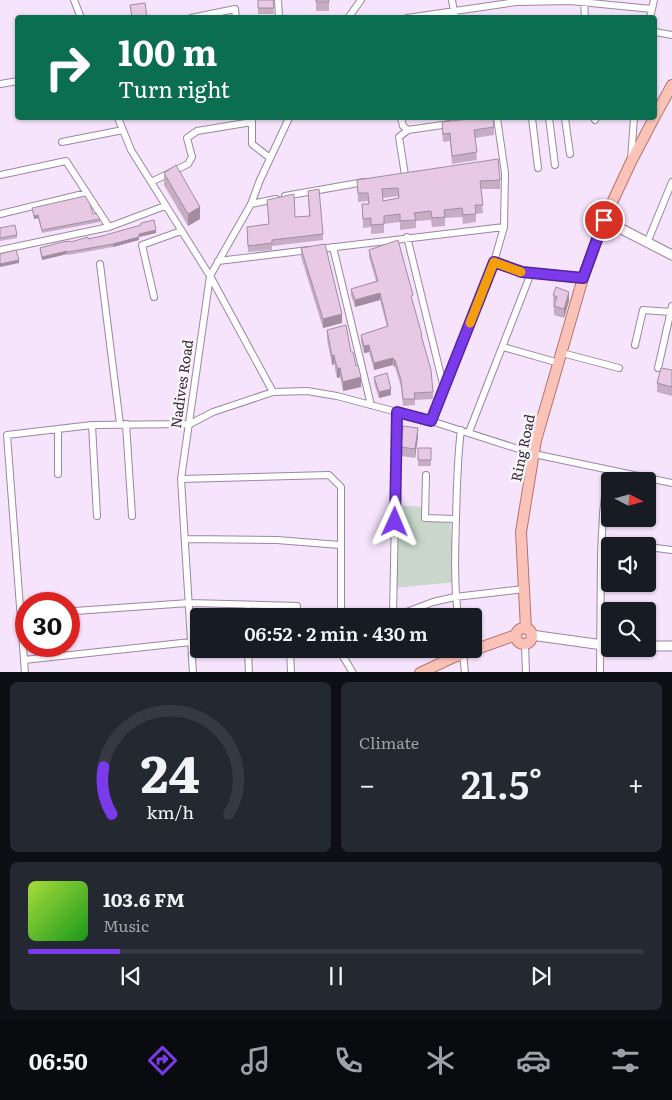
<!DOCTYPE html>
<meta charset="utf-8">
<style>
:root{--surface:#171b24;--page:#242831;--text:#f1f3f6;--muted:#9ea1a6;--line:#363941;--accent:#7c3aed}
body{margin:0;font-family:Literata,serif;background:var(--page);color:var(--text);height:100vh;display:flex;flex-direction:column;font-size:19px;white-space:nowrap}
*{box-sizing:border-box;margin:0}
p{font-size:16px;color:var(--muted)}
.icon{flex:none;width:28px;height:28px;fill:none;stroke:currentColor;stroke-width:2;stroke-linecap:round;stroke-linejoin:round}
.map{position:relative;height:672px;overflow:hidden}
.side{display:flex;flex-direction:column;gap:10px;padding:10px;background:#0d0f14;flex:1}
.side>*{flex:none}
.banner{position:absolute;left:15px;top:15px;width:642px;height:105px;border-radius:5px;box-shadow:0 1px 4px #0004;background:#0b6e4f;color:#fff;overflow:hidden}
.needle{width:32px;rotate:96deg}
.tools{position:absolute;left:601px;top:472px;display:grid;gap:10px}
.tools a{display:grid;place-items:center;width:55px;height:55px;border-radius:5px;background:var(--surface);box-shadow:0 1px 4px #0004;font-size:25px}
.speed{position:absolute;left:15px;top:592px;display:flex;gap:10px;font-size:25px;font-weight:700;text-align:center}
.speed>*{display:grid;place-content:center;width:65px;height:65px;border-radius:50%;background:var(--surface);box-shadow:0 1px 4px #0004;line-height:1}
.speed .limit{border:8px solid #d22;background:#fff;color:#111}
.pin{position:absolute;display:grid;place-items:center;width:42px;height:42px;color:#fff;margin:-21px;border:2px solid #fff;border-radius:50%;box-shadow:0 1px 5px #0007}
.me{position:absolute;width:55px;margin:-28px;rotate:1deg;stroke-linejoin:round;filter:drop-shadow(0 0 4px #0008)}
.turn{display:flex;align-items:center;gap:18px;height:105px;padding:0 20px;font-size:22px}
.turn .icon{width:65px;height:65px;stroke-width:2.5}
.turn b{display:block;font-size:35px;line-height:42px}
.big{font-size:38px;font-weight:600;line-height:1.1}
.side .widget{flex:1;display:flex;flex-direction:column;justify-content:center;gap:8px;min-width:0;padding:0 18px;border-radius:8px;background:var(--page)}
.side .dial{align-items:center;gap:0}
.dial svg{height:130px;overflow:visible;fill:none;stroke:var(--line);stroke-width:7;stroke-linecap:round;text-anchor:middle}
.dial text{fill:var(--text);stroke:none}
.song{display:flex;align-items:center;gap:15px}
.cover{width:60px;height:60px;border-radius:8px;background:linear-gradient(135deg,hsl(80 70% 55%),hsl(120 70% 35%))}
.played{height:5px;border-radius:2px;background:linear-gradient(90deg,var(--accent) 15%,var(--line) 15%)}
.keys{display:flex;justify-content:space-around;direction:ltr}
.heat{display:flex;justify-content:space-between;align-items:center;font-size:28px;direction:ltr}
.side .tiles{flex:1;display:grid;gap:10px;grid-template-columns:1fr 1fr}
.widget:last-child{grid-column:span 2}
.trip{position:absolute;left:190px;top:608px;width:292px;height:50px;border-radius:5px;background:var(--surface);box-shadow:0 1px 4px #0004;font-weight:600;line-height:50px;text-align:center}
.dock{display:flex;height:80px;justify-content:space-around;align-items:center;background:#090b0e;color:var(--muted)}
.dock .icon{width:35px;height:35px}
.dock .active{color:var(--accent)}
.dock b{font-size:22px;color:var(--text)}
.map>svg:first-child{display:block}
.green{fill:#c9d8cb}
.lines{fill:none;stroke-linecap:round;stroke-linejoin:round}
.street-casing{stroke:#9c86a3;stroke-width:8}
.secondary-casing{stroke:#9c86a3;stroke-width:11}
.primary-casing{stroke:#b4746c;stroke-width:12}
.street{stroke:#fff;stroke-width:6}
.secondary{stroke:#fff;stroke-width:9}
.primary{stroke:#fbc3b8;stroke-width:10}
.wall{fill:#c7adc4;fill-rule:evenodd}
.shaded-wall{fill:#a28da0}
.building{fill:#e7c9e4;stroke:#a28da0;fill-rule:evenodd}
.route-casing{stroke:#51269a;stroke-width:12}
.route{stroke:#7c3aed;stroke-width:9}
.slow{stroke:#f59e0b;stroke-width:9}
.labels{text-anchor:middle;stroke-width:5;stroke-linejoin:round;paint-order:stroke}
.street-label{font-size:14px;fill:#352c38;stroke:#faf6fc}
</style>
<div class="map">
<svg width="672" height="673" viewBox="0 0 672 673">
<rect width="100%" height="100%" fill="#f6e3fc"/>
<!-- green -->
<path class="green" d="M395,505L425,507V518L450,519L456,582L394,588Z"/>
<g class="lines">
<!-- street casing -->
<g class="street-casing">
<path id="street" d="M74,0L81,18
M278,0L279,18
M452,0L455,18
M584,2L585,18
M191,18L235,9L236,18
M348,18L361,0
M407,18L516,2L570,1L652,9
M650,18L654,0
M655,32L672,35
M0,84L18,81
M118,118L131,150L210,276L273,392
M252,118V144L270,158
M401,118L403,126L408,130L449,124
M532,118L538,168
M549,118L555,165
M565,118L570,154
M594,118L595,120
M62,142L123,130
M631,159L634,118
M0,175L66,161L109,227
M405,175L399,137L408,130
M151,182L188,164L192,157L187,138L197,131L252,122
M285,196L364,182
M251,204L276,199
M0,214L87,193
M407,237L444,388
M647,243L672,182
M333,247L371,405
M319,249L504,227
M0,250L109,227L165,206
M218,261L309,250
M100,264L120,424
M154,297L142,245L181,231
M635,345L643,310L671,312
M503,347L559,363
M562,353L619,368
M658,368L672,306
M431,421L494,262L504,227L505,173L497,118
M126,424L132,516
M92,425L97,516
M58,429V474
M469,432L531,273
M426,475L425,518L456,519
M181,479L329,475L341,487V616
M185,539L277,540L340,545
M602,542L638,546
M648,547L672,550
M248,606V616
M75,611L189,603L297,606
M393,616L397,412
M396,616L433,602L455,597L524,589
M458,616C454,584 455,551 456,519C457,489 457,460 461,430
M525,644L526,673
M248,649L249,673
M290,649L291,673
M341,650V653L353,673
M290,652L341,653L346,649
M463,654L465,673
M24,660L191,642
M25,673L7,435L92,425L190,424L213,412L273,392L307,391L337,396L431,421L534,454L672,483
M193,673L181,479L210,276L251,204L260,180L289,118
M600,673L601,554L603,514L608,470"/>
</g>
<!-- secondary casing -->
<g class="secondary-casing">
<path id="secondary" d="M604,220L672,255
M494,262L522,272L583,278
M531,635L610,646
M648,646H672"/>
</g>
<!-- primary casing -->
<g class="primary-casing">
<path id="primary" d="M655,116L672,85
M516 636a8 8 0 1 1 16 0a8 8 0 1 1-16 0Z
M526,629L521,532L536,440L583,278L604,220L631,162L654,118
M420,673L454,657L516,635"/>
</g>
<!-- street -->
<use href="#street" class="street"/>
<!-- secondary -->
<use href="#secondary" class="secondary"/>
<!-- primary -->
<use href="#primary" class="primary"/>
</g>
<!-- wall -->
<path class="wall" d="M258,0H273L274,14H258Z
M316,0H329V11H316Z
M442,122L494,127V135L475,138L477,160L452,164L450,141L443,142L442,130Z
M164,173L200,219L188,226L164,185Z
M357,180H500V189H481L483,213L476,214V222L463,224L462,217L445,218V226L432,227L431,220L416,221V228L400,230V222L384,224V233L371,234V227L363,228L362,204H368V201L358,202ZM398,196V198L383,201V198Z
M308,191L323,234V240L272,246V250L248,252L247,227L269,224L267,200L295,217L309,216Z
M32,208L93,214L100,219V222L42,233L38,218L34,219Z
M0,228L17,235V238L0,241Z
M156,233L139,237V240L113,247L68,255L67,254L42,260L40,251V248L88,239Z
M301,248L342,323L323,328L301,257Z
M369,250L413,302L422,341L433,392V399L415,400V405L403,406L401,387L395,367H394L393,365L374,370L369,352L364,353L361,342V335L387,327L380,300L355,307L351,295V289L376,281L369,257Z
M553,295L569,301L564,318L554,315Z
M327,330L351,352L361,387L343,391L340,377L337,378L334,364L332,365L327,339Z
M672,370V396L657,392V383Z
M374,377L391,395L379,398L374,383Z
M418,437L415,458L401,456V447Z
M418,448H431V466H418Z"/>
<!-- shaded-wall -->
<path class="shaded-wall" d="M200,207V219L188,226V214Z
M38,215V218L34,219V216Z
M156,230V233L139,237V240L113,247V244L139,234Z
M67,251V254L42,260V257Z
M19,260V263L0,267V264Z
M569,292V301L564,318V309Z
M380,293V300L355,307V300Z
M342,314V323L323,328V319Z
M369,345V352L364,353V346Z
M334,355V364L332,365V356Z
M393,358V365L374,370V363Z
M394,360H395V367H394Z
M337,368H340V377L337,378Z
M361,377V387L343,391V382Z
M391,389V395L379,398V392Z
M418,428V437L415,458V449Z"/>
<!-- building -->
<path class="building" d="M258,0H273L274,8H258Z
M316,0H329V2H316Z
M145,3L147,17L132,18L130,5Z
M479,118H493L494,127L474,130L477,152L452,156L450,133L443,134L442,122Z
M498,159L500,180L480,181L483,205H475L476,214L463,215L462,208L444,210L445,217L432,218L431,211L414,213L416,220L400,221V214L384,216V224L371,225V218L363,219L362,204H369L368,193H358L357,180ZM398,188L399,198L383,201L382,189Z
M176,165L200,207L188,214L164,173Z
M319,189L323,234L272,240V243L248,246L247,227L269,224L267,200L294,194L295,217L310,216L308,191Z
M85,196L90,204L93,214L96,213L100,219L42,230L38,215L34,216L32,208Z
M154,220L156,230L139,234V237L113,244L68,252L67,251L42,257L40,248L62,242L70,241L71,242L88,237V239L102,236L141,225V223Z
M15,225L17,235L0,238V228Z
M398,240L413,295L411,296L422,335H421L431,370L433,392L414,393L415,399H403L401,380L395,360H394L393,358L374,363L369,345L364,346L361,335L388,326L380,293L355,300L351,289L378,281L369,250Z
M325,244L342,314L323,319L301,248Z
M16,250L19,260L0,264V254Z
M556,287L569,292L564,309L554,306L557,297L553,295Z
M346,325L351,352H353L356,366L358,365L361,377L343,382L340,368H337L334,355L332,356L327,330Z
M661,368L672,370V387L657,383Z
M387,373L391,389L379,392L374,377Z
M403,426L418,428L415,449L401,447Z
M418,448H431V460H418Z"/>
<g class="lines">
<!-- route casing -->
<g class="route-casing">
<path id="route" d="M395,522L397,412L431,421L494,262L522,272L583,278L604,220"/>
</g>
<!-- route -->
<use href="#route" class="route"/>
<!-- slow -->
<path class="slow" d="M470,323L494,262L521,272"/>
</g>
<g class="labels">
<!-- street labels -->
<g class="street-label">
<text transform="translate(182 384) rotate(-82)" y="5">Nadives Road</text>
<text transform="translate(523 448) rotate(-78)" y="5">Ring Road</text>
</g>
</g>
</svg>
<div class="tools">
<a><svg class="needle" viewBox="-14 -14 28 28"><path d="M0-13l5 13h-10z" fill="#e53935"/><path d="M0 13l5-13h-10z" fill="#9ea1a6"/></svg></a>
<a><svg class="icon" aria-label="sound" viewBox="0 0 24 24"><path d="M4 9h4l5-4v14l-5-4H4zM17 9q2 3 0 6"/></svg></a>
<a><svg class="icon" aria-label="search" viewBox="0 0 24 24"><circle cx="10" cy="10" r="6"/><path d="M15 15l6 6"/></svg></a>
</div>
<div class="speed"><div class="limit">30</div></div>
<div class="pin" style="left:604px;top:220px;background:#d93025"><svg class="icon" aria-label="arrive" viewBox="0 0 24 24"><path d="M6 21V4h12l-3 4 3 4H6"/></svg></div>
<svg class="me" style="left:395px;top:522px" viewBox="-20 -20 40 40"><path d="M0-17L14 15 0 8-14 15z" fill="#7c3aed" stroke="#fff" stroke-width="4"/></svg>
<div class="trip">06:52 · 2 min · 430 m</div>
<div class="banner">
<div class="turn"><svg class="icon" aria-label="right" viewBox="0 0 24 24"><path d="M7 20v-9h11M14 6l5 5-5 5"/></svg><div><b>100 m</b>Turn right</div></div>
</div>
</div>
<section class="side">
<div class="tiles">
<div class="widget dial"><svg viewBox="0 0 100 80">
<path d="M14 69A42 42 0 1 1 86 69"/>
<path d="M14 69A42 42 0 0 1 9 40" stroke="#7c3aed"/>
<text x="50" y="56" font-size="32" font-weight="700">24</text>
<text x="50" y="72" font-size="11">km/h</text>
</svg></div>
<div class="widget"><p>Climate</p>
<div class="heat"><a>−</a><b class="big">21.5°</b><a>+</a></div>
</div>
<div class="widget">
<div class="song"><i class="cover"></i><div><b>103.6 FM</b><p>Music</p></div></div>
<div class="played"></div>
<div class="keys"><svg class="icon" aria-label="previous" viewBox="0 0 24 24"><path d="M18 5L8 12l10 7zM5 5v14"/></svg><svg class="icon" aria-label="pause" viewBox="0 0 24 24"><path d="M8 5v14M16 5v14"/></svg><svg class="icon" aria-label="next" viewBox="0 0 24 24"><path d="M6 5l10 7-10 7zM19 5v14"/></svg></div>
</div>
</div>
</section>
<nav class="dock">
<b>06:50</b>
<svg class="icon active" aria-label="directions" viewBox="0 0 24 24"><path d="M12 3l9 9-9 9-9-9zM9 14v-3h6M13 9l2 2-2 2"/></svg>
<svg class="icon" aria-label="music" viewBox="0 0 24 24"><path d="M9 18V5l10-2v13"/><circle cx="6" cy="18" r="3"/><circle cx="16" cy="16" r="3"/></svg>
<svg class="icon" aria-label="phone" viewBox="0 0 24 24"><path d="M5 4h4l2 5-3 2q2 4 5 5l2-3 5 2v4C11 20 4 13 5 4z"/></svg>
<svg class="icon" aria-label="climate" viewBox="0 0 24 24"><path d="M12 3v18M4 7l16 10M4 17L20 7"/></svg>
<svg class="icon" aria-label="car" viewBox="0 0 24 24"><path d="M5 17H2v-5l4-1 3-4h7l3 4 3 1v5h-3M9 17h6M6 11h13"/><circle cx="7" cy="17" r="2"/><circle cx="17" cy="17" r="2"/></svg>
<svg class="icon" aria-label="filters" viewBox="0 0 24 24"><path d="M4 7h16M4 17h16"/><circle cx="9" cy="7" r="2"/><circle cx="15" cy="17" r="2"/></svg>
</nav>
